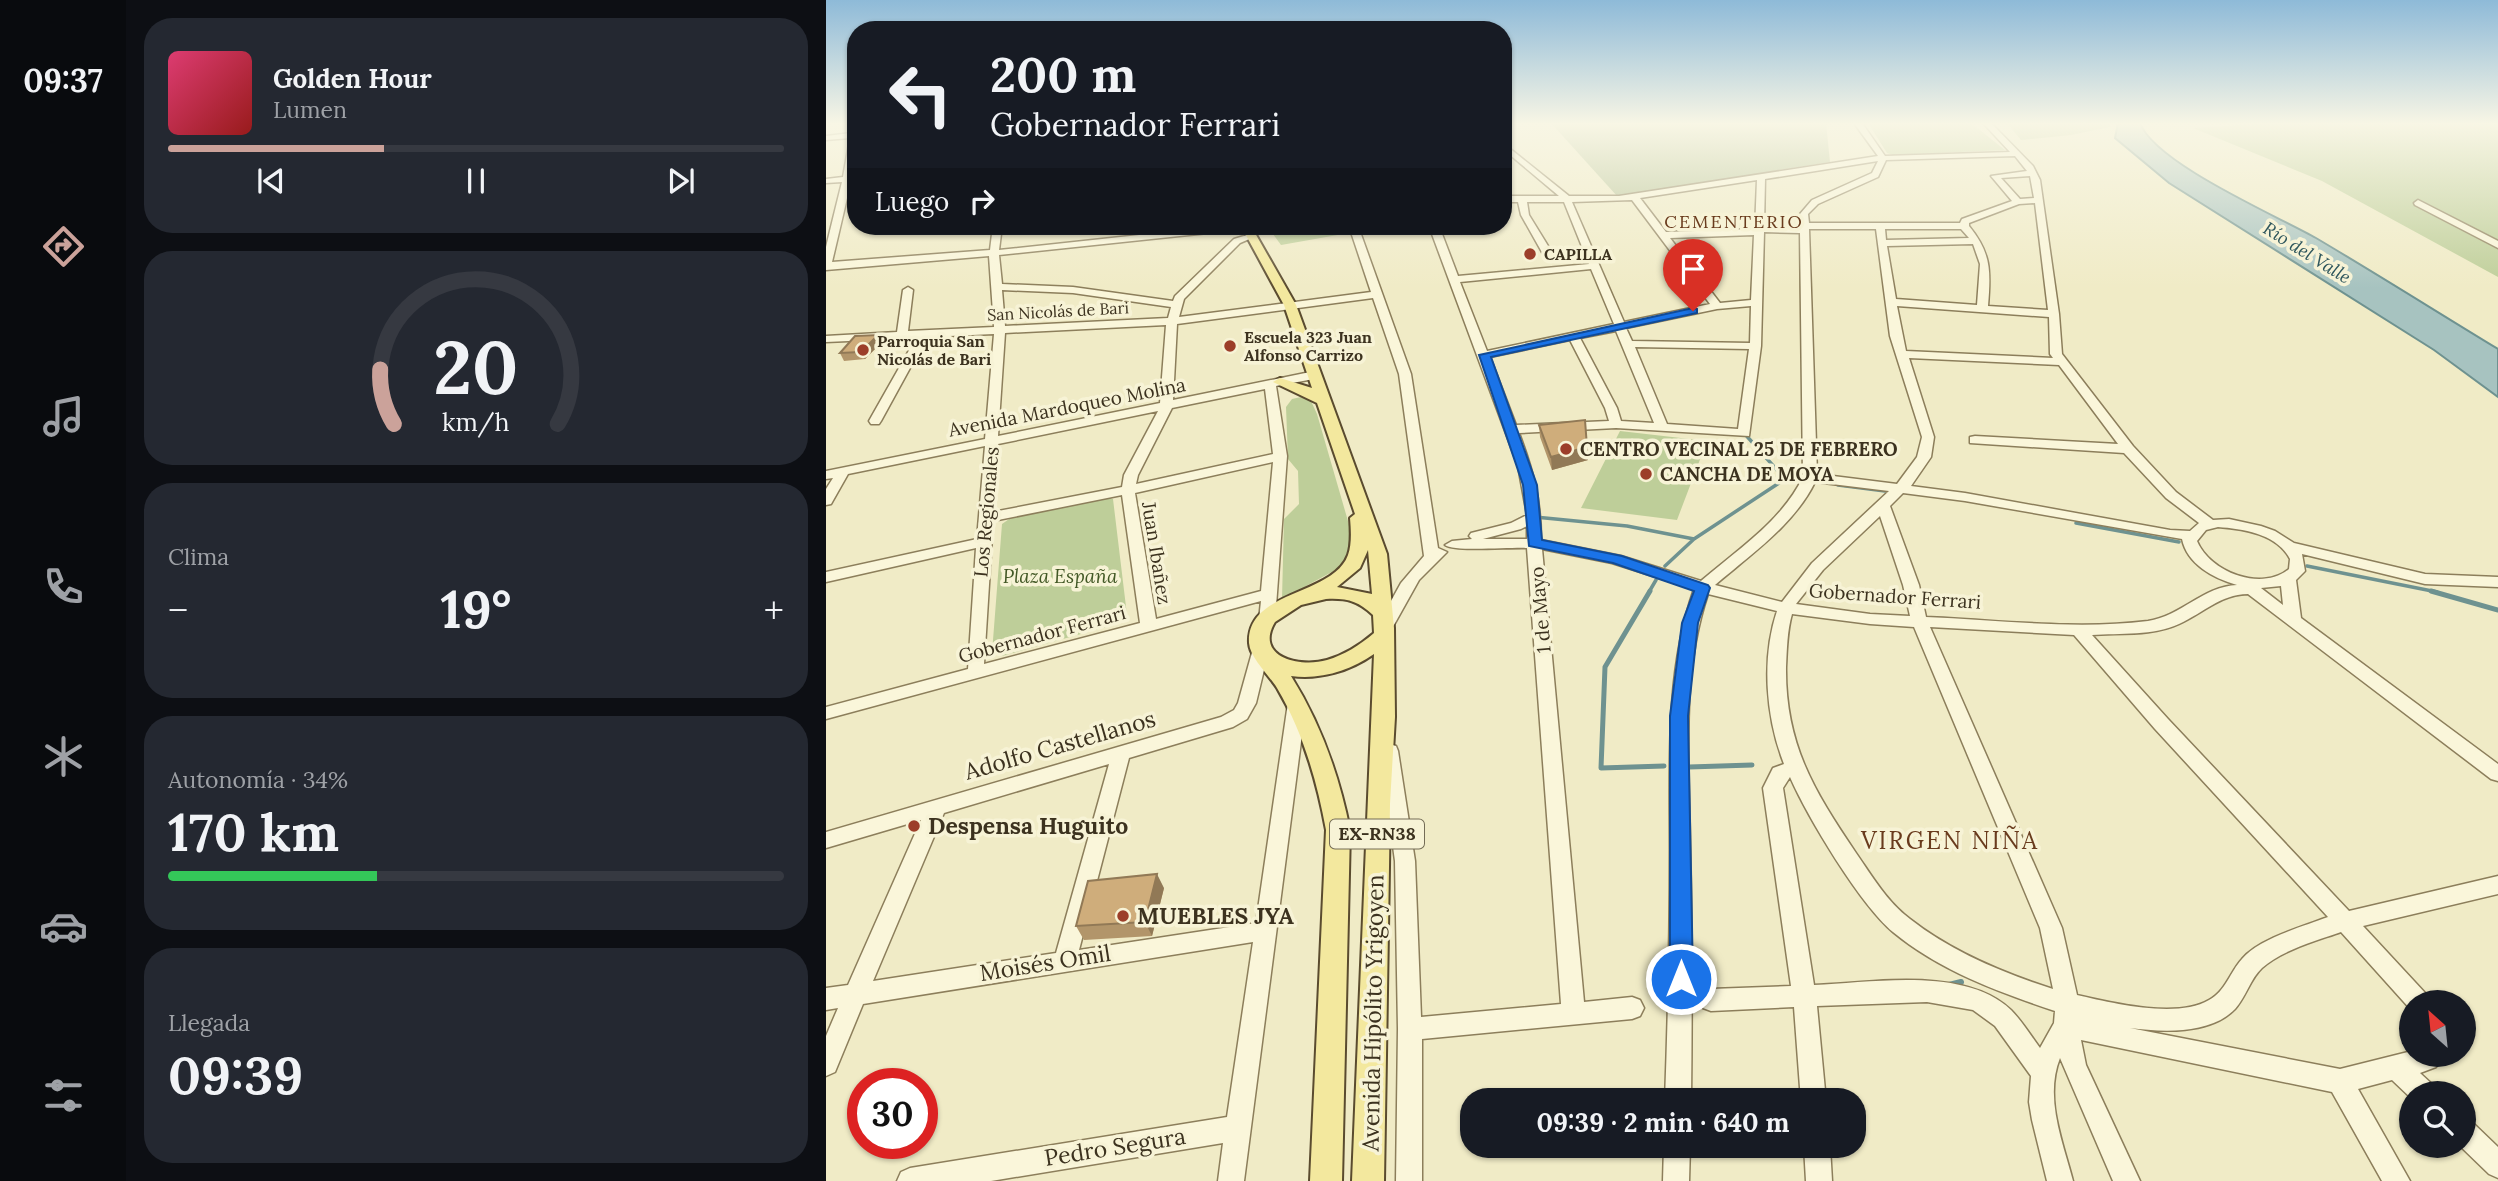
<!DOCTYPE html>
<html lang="es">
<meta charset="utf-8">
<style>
:root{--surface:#171b24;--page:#242831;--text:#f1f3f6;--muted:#9ea1a6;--line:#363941;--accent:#cba29a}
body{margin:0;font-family:Lora,serif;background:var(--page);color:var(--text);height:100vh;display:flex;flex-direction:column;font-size:26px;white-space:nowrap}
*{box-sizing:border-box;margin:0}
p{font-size:23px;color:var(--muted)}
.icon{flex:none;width:38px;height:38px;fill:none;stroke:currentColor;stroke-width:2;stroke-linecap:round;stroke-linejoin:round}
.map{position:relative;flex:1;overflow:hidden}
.side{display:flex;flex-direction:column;gap:18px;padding:18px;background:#0d0f14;width:700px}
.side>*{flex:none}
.hud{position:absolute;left:21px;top:21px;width:665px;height:214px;border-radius:28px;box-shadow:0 2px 5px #0004;background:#171b24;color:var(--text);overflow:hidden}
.needle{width:46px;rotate:333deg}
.tools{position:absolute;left:1573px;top:990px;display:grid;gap:14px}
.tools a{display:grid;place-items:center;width:77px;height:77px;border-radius:50%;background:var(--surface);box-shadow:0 2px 5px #0004;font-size:35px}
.speed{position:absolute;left:21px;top:1068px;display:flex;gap:14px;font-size:35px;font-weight:700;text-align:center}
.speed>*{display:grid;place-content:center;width:91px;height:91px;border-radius:50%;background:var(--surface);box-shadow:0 2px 5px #0004;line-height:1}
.speed .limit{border:10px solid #d22;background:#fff;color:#111}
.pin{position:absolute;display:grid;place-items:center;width:60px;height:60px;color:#fff;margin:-72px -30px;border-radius:50% 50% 50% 0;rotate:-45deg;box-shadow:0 0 7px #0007}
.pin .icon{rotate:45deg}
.me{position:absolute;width:77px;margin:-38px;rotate:0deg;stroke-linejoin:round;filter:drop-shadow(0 0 5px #0008)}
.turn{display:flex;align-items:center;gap:24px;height:147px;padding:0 28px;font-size:32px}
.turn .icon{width:91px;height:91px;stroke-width:2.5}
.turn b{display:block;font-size:49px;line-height:60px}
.then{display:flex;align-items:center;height:66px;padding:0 28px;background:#0003;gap:14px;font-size:26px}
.big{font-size:52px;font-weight:800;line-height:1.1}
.side .card{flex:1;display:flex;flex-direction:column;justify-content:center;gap:10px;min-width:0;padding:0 24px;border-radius:28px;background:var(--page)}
.side .dial{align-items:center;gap:0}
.dial svg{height:182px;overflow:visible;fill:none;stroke:var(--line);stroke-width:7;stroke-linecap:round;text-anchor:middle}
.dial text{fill:var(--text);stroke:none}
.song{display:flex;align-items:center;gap:21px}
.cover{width:84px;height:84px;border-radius:10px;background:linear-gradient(135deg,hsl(340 70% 55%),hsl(0 70% 35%))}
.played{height:7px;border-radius:4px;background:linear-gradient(90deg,var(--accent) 35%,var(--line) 35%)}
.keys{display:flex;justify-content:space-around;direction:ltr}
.heat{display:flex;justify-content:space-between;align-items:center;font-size:38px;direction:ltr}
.charge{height:10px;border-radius:5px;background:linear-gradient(90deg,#34c759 34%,var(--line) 0)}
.trip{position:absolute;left:634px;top:1088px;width:406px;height:70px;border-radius:28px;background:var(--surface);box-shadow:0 2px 5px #0004;font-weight:800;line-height:70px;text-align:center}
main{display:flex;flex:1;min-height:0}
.tab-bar{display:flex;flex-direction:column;width:126px;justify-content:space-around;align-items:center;background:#090b0e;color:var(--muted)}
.tab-bar .icon{width:49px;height:49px}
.tab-bar .on{color:var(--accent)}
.tab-bar b{font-size:32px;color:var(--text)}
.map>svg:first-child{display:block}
.green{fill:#bece99}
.cemetery{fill:#b6c398}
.water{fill:#a7c3c0;stroke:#6e9290;stroke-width:2}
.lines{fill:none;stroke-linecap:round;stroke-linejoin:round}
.stream-far2{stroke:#6e9290;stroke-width:3.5}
.stream-far1{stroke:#6e9290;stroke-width:5}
.stream{stroke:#6e9290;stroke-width:6}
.minor-casing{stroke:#8c7e5b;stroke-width:3}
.major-casing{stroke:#5a4b2f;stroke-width:4}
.minor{fill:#faf6da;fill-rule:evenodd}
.major{fill:#f3e89e;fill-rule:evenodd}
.wall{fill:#b2956a}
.shaded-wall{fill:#917956}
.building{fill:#cfad7b;stroke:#917956;stroke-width:2}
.route{fill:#1a73e8;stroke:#114b97;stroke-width:2}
.poi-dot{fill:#9c3e29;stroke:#f7f3d6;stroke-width:2.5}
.labels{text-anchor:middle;stroke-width:7;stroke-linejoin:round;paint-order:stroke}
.far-poi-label{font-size:16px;font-weight:bold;fill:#3c321f;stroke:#f7f3d6;text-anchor:start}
.far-street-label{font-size:16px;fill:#3c321f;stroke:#f7f3d6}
.far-neighbourhood-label{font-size:18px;letter-spacing:2px;fill:#693b1d;stroke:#f7f3d6}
.far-water-label{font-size:18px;font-style:italic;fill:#2e565c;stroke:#f7f3d6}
.shield{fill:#f7f3d6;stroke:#746c56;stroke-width:2}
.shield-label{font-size:18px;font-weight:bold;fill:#3c321f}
.street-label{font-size:19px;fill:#3c321f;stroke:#f7f3d6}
.poi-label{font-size:19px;font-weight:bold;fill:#3c321f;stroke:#f7f3d6;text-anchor:start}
.park-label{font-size:19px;font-style:italic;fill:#425825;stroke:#f7f3d6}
.near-street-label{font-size:23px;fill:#3c321f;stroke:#f7f3d6}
.near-poi-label{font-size:23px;font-weight:bold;fill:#3c321f;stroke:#f7f3d6;text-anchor:start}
.near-neighbourhood-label{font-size:24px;letter-spacing:2px;fill:#693b1d;stroke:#f7f3d6}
</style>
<main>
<nav class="tab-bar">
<b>09:37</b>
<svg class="icon on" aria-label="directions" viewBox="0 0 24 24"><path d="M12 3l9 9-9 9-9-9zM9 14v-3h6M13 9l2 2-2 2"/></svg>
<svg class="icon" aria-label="music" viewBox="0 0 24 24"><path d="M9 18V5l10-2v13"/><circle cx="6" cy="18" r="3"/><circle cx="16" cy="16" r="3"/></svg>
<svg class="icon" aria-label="phone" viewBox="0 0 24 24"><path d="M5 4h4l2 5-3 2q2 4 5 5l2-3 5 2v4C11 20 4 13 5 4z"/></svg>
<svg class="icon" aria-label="climate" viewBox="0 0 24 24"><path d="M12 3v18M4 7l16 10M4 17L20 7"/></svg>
<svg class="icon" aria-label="car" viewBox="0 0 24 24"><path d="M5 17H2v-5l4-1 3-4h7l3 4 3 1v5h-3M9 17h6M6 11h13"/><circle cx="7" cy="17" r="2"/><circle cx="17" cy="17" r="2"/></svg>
<svg class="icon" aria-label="filters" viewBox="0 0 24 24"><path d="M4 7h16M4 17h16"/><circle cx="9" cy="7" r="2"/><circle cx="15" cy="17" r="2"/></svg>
</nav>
<section class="side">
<div class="card">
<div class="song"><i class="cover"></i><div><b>Golden Hour</b><p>Lumen</p></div></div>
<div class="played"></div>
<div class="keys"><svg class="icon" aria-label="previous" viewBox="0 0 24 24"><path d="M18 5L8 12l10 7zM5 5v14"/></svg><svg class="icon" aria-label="pause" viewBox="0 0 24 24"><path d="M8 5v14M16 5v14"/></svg><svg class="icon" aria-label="next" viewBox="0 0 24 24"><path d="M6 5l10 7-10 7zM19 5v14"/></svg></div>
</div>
<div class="card dial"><svg viewBox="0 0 100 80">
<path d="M14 69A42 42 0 1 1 86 69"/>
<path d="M14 69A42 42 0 0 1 8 45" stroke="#cba29a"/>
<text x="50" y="56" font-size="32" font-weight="700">20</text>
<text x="50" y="72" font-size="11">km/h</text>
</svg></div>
<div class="card"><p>Clima</p>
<div class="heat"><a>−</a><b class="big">19°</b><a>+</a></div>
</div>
<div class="card"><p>Autonomía · 34%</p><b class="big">170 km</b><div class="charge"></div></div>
<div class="card"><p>Llegada</p><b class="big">09:39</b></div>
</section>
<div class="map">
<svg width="1672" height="1181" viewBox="0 0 1672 1181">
<rect width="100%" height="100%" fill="#f0ebc6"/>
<!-- green -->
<path class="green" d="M1042,123H1145L1179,150L1067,155L1061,153Z
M1181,123H1284V127L1245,135L1195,140Z
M1441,123H1672V277L1496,181L1367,128Z
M441,226H516L523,233L455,245Z
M475,397L485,401L491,414L524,528L525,550L515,567L456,599L458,519L473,504L472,471L462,459L460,407L466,399Z
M794,431L881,441L851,520L755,508Z
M278,496L287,499L301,615L291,624L176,656L166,653L176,524L189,515Z"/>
<!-- cemetery -->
<path class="cemetery" d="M725,123H1000L1004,162L791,196Z"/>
<!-- water -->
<path class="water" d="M1292,123H1314C1329,163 1449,215 1490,238C1551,274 1611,312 1672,349V397L1608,350L1343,183L1289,138Z"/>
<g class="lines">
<!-- stream-far2 -->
<path class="stream-far2" d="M1012,485L1059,491
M709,517L801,526L868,539
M1250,523L1353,542
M839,566L868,539L959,479L918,433
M1481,566L1611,592
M823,592L830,580"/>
<!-- stream-far1 -->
<path class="stream-far1" d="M824,591L779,667L775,768L838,766
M1605,591L1672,610
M863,767L926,765"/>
<!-- stream -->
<path class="stream" d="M1123,985L1135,982"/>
<!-- minor casing -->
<g class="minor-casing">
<path id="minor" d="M1028,123H1036L1059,156L1184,152L1157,123H1165L1207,166L1214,180L1233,314L1236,354L1307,446L1350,492L1387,520L1403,519L1435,526L1449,531L1468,543L1599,574L1672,577V587L1599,584L1476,554L1479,571L1470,580L1475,618L1672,764V781L1665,779L1422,594C1393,595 1379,612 1353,624C1328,636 1294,633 1266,635L1342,719L1523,911L1672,876V894L1537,926L1601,995L1605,1003H1586V1011L1515,932C1490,941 1456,950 1436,968C1424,979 1420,997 1409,1009C1384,1035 1336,1032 1304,1028L1514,1069L1586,1051V1055H1618L1610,1067L1594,1073L1607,1085L1610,1094H1586V1099L1566,1080L1532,1089L1584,1181H1556L1506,1092L1255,1040L1260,1065L1314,1181H1287L1234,1058C1218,1098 1237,1142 1247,1181H1221L1206,1120L1203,1102L1205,1076L1169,1026L1147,1010L1101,1002L991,1006L1000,1101H975L968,1007L885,1011L877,1008L873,1000L877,992L885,989L965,986L937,788L947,768L958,764C940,718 935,659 951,611L882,594C855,673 863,761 864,844C866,929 866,1015 865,1101H839C842,1017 844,933 844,849C844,762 839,672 868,589L786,563L716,549L758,1002L806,997L814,1000L818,1008L814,1016L806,1019L596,1039V1181H570L572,1029L569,861L554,751L556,746L563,744L570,746L572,751L589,861L595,1017L735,1004L701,548C686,547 626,552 619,545L626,541L646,539L643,536L645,533L685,523L701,515L692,466L603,226H613L632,276L763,264L738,202H701L703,215L727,254L722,257L717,254L695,215L692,202H677V196H733L677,149V143L743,196H793L1052,156ZM1189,156L1201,171L1165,176L1186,201L1136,219L1134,223H983L982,214L992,204L1052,177L1060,160ZM1052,161L1046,173L986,200L974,214V227L938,226L939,179ZM1204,176L1208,198L1194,199L1175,178ZM931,180L929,229L840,232L814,198ZM806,200L884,304L798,322L746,202ZM1209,203L1222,310L1162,306C1165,270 1165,253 1143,226V223L1193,204ZM983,229H1050L1064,336L1096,437L1091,457L1071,484L991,474ZM1059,229H1135L1143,238L1060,240ZM938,232L974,233L977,477C956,521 911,550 875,581L795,556L715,540C715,499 707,470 693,433L790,428L923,436L935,346ZM928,235L925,300L894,303L844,238ZM1147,244L1154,264L1151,305L1070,299L1061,246ZM765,269L788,324L661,351L634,282ZM925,306L924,343L806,341L800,328L891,309ZM1071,306L1223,317L1224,354L1227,358L1080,351ZM790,331L828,423L795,421L791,408L754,338ZM744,340L779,408L783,421L690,425L664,357ZM809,347L923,349L912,429L841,424ZM1083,358L1233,365L1292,444L1149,436L1144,437V443L1298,453L1340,498L1373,523L1364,531L1344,530L1139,493L1085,486L1105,457L1108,437ZM989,482L1063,491L986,563L956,602L889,585C924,555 968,525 989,482ZM1077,493L1139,501L1356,539C1361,564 1387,578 1411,585C1378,586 1355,616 1322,621C1249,630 1173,620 1100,617L1093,585L1064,506ZM1054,516L1077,585L1084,616L1044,614L970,604L997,570ZM701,526V539H657L695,529ZM1392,527C1418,529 1451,534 1464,559L1463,569C1435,592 1384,572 1371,541L1380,530ZM1455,586L1457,605L1435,588ZM966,614L1044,624L1088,627L1214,928L1227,989C1177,973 1126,952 1084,919C1061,902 1046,876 1030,853C988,791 959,744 960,667C961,649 961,631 966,614ZM1104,627L1248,635L1329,729L1502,917C1478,926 1432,939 1416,959C1404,972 1400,991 1383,1000C1351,1019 1286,1003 1251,995L1236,928ZM964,777C982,818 1034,904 1067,932C1113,970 1172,992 1229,1011L1228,1023L1214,1048C1205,1036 1196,1021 1185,1010C1139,966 1046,983 988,985L957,788Z
M30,124V150L26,176H30V180L25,181L6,262L164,250L167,226H176L173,250L397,226H424L420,229L173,255L176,284L247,287L347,301L349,296L408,239L428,233V237L414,243L358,299L353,317L545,292L523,226H532L585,374L612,548L621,552L593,580L564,632H552L550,628L575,583L598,556L573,374L547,298L351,324L347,400L489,371L495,375L493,378L450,386L461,456L449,620L447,624L441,625L433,620L435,601L0,719V707L142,669L150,548L0,582V572L151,539L159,446L22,474L5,504L0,505V489L7,478L0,479V471L159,439L168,334L101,337L55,421L53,424H45L43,421L90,338L0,342V336L71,332L77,290L82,287L87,290L82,331L168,327L163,256L0,270V247L16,182L0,183V179L17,177L24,138L0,140V136L25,133L26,126ZM176,290L247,293L345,307L342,318L179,326ZM340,325L334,403L172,436L179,333ZM439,389L447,454L310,484L312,475L346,408ZM332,411L298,475L296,487L167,512L172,444ZM447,462L435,591L330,619L309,493ZM296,495L314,623L158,664L167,521Z
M1592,200L1672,241V248L1589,205L1588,203Z
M435,643L443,649L430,703L421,719L407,727L303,758L253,950L430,923L462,703L465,699H477L480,703L418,1181H392L397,1143L165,1181H71L75,1172L84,1168L401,1117L427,942L37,1004L9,1072L0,1076V1036L12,1008L0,1010V988L22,985L95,820L0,848V832L395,717L408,710L412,703L427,649ZM283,764L230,953L47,981L118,813Z
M1638,1119L1647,1123L1672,1147V1178L1663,1174L1634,1146H1638Z
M838,1146H864L863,1181H837Z
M978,1146H1004L1006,1181H980Z"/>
</g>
<!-- major casing -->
<g class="major-casing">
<path id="major" d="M415,226H425L470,305L561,554L568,628L569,717L564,804L558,1181H526L548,654C524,671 494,680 465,676C495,724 513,775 524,830L516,1181H484L500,830C491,781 477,732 451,688C443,675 424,658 423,643C420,590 507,596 522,555C526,544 525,530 524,518L529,514L491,403L447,382L454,378L486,388L458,305ZM542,550L546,594L511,587L534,568ZM500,599C521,598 532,601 547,615L548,633C534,645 518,655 501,660C474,668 428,657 449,622L475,605Z"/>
</g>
<!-- minor -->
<use href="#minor" class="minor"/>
<!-- major -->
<use href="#major" class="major"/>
</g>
<!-- wall -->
<path class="wall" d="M52,335L56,342L39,359L18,361L14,353Z
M713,425L761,447L762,460L726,470L714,437Z
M338,888L326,936L258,940L250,926Z"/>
<!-- shaded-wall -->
<path class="shaded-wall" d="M52,335L56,342L39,359L35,352Z
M761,447L762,460L726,470L725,457Z
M331,874L338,888L326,936L319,922Z"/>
<!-- building -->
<path class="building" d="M52,335L35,352L14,353L29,336Z
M759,420L761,447L725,457L713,425Z
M331,874L319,922L250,926L262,881Z"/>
<!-- sky -->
<linearGradient id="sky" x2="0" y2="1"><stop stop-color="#8ebad8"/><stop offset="0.43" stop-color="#f8f6e5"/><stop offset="1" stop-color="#f8f6e5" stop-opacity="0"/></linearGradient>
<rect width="1672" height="288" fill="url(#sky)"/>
<!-- route -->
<path class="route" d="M867,308L871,309V313L665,357L711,485L716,540L796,556L882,585L884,588L872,623L862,716L867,979L863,987L855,990L847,987L844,979V716L856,623L868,591L787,563L703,546L697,485L653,355Z"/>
<!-- markers -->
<g class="poi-dot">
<circle cx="704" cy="254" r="7"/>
<circle cx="404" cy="346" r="7"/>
<circle cx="37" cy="350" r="7"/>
<circle cx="740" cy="449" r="7"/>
<circle cx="820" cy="474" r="7"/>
<circle cx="88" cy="826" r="7"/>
<circle cx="297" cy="916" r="7"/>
</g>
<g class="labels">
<!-- far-poi labels -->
<g class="far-poi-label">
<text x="718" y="260">CAPILLA</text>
<text x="418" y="343">Escuela 323 Juan<tspan x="418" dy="18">Alfonso Carrizo</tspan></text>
<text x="51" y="347">Parroquia San<tspan x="51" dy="18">Nicolás de Bari</tspan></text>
</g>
<!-- far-street labels -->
<g class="far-street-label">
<text transform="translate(232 311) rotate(-3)" y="6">San Nicolás de Bari</text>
</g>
<!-- far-neighbourhood labels -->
<g class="far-neighbourhood-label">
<text x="908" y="228">CEMENTERIO</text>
</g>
<!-- far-water labels -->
<g class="far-water-label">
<text transform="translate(1481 253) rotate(32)" y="6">Río del Valle</text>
</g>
<!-- shield labels -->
<rect class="shield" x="504" y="819.5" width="94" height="29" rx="5"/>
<g class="shield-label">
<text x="551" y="840">EX-RN38</text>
</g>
<!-- street labels -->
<g class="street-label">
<text transform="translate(241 407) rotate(-11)" y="7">Avenida Mardoqueo Molina</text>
<text transform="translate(160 512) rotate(-85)" y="7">Los Regionales</text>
<text transform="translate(331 553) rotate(81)" y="7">Juan Ibañez</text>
<text transform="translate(1069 596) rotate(4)" y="7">Gobernador Ferrari</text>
<text transform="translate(714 610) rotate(-95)" y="7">1 de Mayo</text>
<text transform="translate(216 634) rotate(-15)" y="7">Gobernador Ferrari</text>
</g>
<!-- poi labels -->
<g class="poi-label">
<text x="754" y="456">CENTRO VECINAL 25 DE FEBRERO</text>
<text x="834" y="481">CANCHA DE MOYA</text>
</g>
<!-- park labels -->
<g class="park-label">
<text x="234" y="583">Plaza España</text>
</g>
<!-- near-street labels -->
<g class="near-street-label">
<text transform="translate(234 745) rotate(-16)" y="8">Adolfo Castellanos</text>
<text transform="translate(219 963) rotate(-9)" y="8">Moisés Omil</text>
<text transform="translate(547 1013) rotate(-89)" y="8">Avenida Hipólito Yrigoyen</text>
<text transform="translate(289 1147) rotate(-9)" y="8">Pedro Segura</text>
</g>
<!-- near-poi labels -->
<g class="near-poi-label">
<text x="102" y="834">Despensa Huguito</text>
<text x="311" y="924">MUEBLES JYA</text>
</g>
<!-- near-neighbourhood labels -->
<g class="near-neighbourhood-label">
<text x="1124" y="849">VIRGEN NIÑA</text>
</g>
</g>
</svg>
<div class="tools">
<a><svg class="needle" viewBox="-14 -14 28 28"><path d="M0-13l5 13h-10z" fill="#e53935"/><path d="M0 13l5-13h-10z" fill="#9ea1a6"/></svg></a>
<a><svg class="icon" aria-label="search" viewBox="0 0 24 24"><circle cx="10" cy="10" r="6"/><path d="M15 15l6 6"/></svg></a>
</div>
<div class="speed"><div class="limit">30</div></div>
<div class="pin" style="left:867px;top:311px;background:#d93025"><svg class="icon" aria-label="arrive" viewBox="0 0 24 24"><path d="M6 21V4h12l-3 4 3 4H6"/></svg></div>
<svg class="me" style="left:855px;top:979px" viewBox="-20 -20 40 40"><circle r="17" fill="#1a73e8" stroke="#fff" stroke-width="3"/><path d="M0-11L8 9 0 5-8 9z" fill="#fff"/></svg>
<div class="trip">09:39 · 2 min · 640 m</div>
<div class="hud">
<div class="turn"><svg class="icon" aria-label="left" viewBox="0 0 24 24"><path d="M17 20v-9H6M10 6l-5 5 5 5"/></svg><div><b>200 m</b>Gobernador Ferrari</div></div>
<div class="then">Luego<svg class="icon" aria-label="right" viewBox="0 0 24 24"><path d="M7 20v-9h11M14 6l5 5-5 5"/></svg></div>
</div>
</div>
</main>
